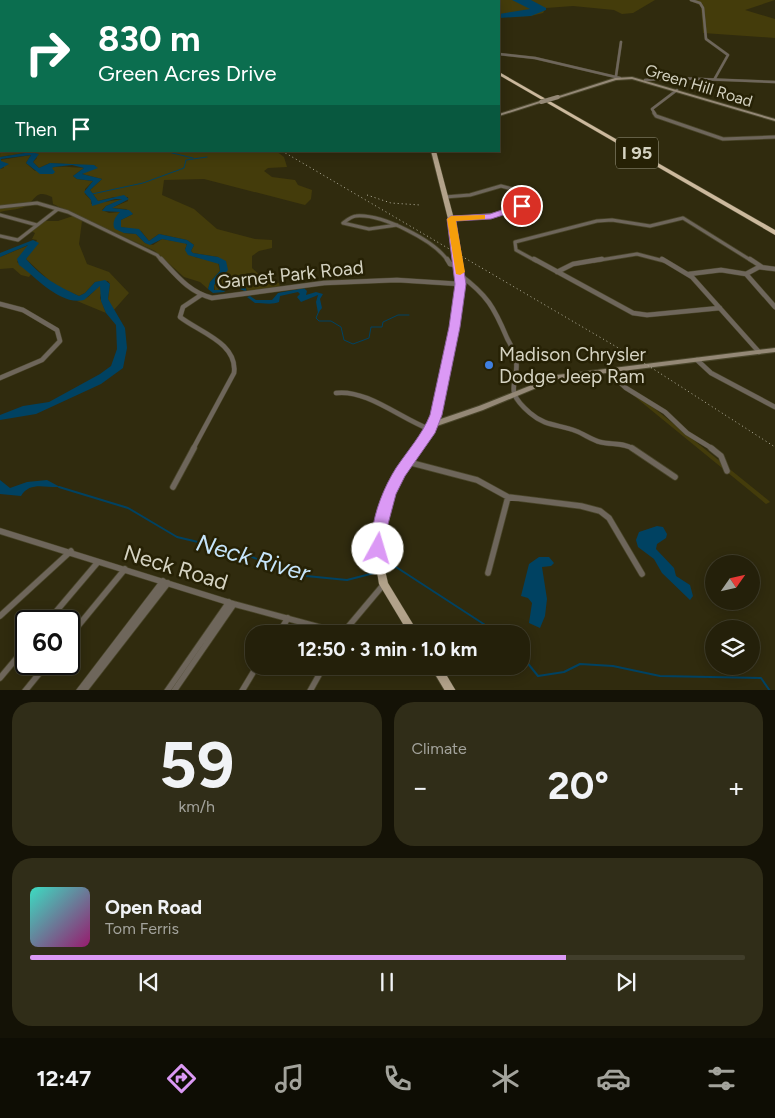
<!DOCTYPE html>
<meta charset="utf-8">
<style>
:root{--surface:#24200a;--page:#302d18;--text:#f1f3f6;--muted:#a3a39c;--line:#413e2b;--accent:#db99f5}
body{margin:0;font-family:Figtree,sans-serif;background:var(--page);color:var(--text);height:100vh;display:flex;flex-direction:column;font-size:19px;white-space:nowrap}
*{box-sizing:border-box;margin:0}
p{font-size:16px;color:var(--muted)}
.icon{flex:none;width:28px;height:28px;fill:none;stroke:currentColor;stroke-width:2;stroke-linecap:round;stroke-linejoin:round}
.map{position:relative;height:690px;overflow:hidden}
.panel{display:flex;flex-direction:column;gap:12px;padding:12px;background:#141206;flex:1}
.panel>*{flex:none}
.guide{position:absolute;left:0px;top:0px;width:500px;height:152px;box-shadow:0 2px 12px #0003,0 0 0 1px var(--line);background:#0b6e4f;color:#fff;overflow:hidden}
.needle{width:32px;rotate:56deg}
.controls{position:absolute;left:705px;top:555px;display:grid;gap:10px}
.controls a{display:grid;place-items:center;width:55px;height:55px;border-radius:50%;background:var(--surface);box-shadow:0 2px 12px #0003,0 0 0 1px var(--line);font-size:25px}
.speed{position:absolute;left:15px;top:610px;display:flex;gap:10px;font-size:25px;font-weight:700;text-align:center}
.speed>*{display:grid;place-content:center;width:65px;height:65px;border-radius:50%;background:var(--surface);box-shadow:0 2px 12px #0003,0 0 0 1px var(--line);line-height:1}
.speed .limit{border:2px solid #111;border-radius:8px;background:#fff;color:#111}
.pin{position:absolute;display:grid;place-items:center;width:42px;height:42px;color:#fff;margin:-21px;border:2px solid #fff;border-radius:50%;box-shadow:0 1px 5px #0007}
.me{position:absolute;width:55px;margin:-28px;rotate:6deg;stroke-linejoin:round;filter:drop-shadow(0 0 4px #0008)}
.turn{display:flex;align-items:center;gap:18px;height:105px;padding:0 15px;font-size:22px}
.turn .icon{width:65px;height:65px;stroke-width:2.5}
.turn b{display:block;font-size:35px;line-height:42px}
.then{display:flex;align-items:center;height:48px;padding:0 15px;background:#0003;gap:10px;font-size:19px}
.big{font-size:38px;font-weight:700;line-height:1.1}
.panel .tile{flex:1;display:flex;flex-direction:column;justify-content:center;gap:8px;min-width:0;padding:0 18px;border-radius:20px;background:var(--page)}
.panel .dial{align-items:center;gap:0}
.dial b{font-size:65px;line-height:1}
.song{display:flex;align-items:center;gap:15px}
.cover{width:60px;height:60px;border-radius:8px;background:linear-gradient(135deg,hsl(170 70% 55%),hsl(320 70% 35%))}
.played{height:5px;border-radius:2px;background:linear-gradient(90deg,var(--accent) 75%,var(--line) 75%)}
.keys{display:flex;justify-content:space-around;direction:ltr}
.heat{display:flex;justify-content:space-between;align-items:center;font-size:28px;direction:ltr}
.panel .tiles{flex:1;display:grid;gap:12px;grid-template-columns:1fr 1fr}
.tile:last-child{grid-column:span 2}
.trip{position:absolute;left:245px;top:625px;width:285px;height:50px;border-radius:20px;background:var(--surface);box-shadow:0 2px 12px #0003,0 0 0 1px var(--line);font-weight:700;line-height:50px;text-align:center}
.menu{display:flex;height:80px;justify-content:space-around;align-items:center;background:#0e0d04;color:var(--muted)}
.menu .icon{width:35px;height:35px}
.menu .current{color:var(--accent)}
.menu b{font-size:22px;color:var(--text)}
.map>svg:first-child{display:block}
.green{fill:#443c0b}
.water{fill:#004262}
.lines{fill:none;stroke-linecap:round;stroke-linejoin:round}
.stream-far1{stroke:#004262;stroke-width:1}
.stream{stroke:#004262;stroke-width:2}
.street-far3-casing{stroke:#4a462b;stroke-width:3}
.street-far2-casing{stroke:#4a462b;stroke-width:4.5}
.street-far1-casing{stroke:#4a462b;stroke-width:5.5}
.street-casing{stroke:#4a462b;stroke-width:7}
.secondary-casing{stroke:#4a462b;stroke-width:2}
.primary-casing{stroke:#4a462b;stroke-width:1}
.highway-casing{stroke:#4a462b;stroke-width:1}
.street-far3{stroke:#6e665b;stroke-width:2.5}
.street-far2{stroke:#6e665b;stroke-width:3}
.street-far1{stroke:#6e665b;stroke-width:4.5}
.street{stroke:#6e665b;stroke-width:5.5}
.secondary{fill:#948876;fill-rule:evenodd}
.primary{fill:#b2a28a;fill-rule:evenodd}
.highway{fill:#ccb99d;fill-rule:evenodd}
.rail{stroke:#b5b29f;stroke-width:1;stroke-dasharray:1 3;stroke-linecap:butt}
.secondary-bridge-casing{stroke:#4a462b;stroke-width:4.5;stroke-linecap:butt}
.secondary-bridge{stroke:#948876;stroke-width:4}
.route{fill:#db99f5;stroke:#8e639f}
.slow{fill:#f59e0b}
.shop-dot{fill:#3f7fe0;stroke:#262105;stroke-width:2}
.labels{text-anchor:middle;stroke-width:5;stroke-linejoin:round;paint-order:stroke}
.far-street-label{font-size:16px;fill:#d5d3c2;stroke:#262105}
.shield{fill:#262105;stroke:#a09e89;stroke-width:1}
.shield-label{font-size:18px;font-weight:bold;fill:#d5d3c2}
.street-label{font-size:19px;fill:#d5d3c2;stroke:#262105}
.poi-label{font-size:19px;fill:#d5d3c2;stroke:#262105;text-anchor:start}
.near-street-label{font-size:22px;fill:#d5d3c2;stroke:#262105}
.near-water-label{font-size:24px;font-style:italic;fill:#c6e5fb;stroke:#262105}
</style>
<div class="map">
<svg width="775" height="691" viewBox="0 0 775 691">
<rect width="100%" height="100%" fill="#302b0e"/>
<!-- green -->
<path class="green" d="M487,0H655L633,13L622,14L614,10L573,6L546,8L543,13L531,16L499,17V1H484Z
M689,0H775L745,10L775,19V38L703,33L701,6Z
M1,134V151H276L284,157L287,167L268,168L264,171L272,177L295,180L298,185L312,190L311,199L305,205L204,179L164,180L162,195L194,209L217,229L255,239L272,240V248L259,251L252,256V268L263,278L279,283L280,287L247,292L244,275C234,279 222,289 215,291L214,285L226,274L218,257L193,253L191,251L194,245L187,240L159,234L149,241L141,231L121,227V220L133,214L126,209L111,208L128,201V197H114L98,201L90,190L102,179L82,174L96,166L50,163L39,168L33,162L37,158L31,152L0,157Z
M31,155L26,163L35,171C53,165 66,167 84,168L73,176L77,179L93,181L85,189V194L91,200V204L123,199L106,206L102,210L109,213L120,212L115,220L124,233L136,234L145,243L153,245L162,239L185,243L187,245L185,249L195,257L218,262L220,271L210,282L208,289L200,282L184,277L155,251L53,204L52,197C33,187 36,204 21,208C14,210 7,210 0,212V169L4,168L0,160Z
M73,216L82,221L79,244L87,264L109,272L129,293L113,311L108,299L110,284L108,281L95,282L85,293L79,296L54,285L26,259L37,240L32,239L35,233L31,231L43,221H58Z
M29,245L17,262L32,273L29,277L21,275L13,268L0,269V257Z
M100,285L102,289L100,298L106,313L77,301L88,297Z
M608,371L768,500L770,502L766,504L607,374Z"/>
<!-- water -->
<path class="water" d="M512,0H531L546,8V10L531,16L499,18V14L530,9Z
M31,152L39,154L33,162L39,168L50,163L94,165L98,168L82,174L102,179L90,190L98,201L124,195L129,199L112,208L129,210L133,214L121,220V227L139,229L149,241L159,234L187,240L194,245L191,251L193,253L218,257L226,261L228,270L214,285V290H219L232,277L242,275L248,279L245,286L247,292L240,289L241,281L238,279L224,292L213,293L208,289L210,282L220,271L219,264L188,255L185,250L187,244L162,239L150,245L145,243L136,234L124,233L115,229C111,223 116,216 120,212L102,211L106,206L122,199H115L92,206L91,200L84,192L93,181L77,179L73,176L84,168L72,165L54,167L52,168L55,172L53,174H40L26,163L31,155L1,159V161L9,164L0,169V157Z
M33,240L39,243L26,259C44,279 56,285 79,296L85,293L95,282L105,280L110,284L108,299L125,328L127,348L123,368L101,384L36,414L0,420V415L23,406L49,402L100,374L111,366L117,349L116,325L106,313L101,301L100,286L84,300C60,306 35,276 19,265L17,259L28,245L0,257V253Z
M304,288L307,291L306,295L316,292L323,294L320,299L322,308L318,313L316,302L318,295L301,302L297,297L300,294L298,292L280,296L279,302C273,305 262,303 255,303L247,297L250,296L256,300H272L278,293Z
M0,480L10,488L27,482L47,480L60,487C45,488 30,481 21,496L0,494Z
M657,526L663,527L667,534L666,538L657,544L656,549L674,568L676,576L690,585L693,596L690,600L662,573L654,559L638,547L636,540L639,532Z
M539,557H549L554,563L551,566L542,567L547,599L545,616L540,628L529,623L532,603L528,598L521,596L529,564Z"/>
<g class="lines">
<!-- stream-far1 -->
<path class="stream-far1" d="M164,151L193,158
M92,194L143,183L184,168L186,160L207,157
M319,311L316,318L319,321H331L341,327L344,340L353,344L369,338L371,327H382L383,322L398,315H409"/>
<!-- stream -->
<path class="stream" d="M59,487L128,508L177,537L240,552L296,575L347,580L378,572
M385,570L396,567L499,634
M521,655L538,676L564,672L580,664L613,666L660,676L761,678L770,691"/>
<!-- street-far3 casing -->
<g class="street-far3-casing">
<path id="street-far3" d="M691,0L700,3L703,8L706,39L728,55L714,80
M149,1L156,0
M499,54L535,58L620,78
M616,76L621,42
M645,80L675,78L775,82
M655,114L652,109L677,90"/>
</g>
<!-- street-far2 casing -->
<g class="street-far2-casing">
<path id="street-far2" d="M654,113L656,116L723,139L775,137
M445,197L470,195L501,186L520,191L525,199L522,206L499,214L451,219
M0,207L37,203L68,212L157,255L162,261
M0,215L37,225
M343,223C347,220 352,216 356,216C382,214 434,240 448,261
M343,223L369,229L397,225
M0,236L18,240L58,209
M536,261L516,250L515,242L597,221L612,220L650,226L683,218L752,261
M594,261L637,254L664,261"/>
</g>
<!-- street-far1 casing -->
<g class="street-far1-casing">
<path id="street-far1" d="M161,259C177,276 189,292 212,298L324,283L397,280L460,284
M447,259L450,264L459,266
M534,259L633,313L647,315L720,308
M662,259L692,277L759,352
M750,259L762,267
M775,269L759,267L746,274L775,307
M557,272L573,264L602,259
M689,274L721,270L746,274
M460,275C487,295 494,307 507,338C510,344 515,352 516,359C520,386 501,388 530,413C546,427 559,424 576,431C584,434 592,440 600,442C611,445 624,442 633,449
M0,304L23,310L57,330L60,341L42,360L0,378
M697,360L711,373L775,407
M608,371L626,388L665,412L687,433L713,449
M336,393C366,389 400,418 429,429
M193,449L234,373C238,343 199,332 180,317L183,307L201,295"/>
</g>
<!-- street casing -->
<g class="street-casing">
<path id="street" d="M632,448L675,477
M711,448L721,456L727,471
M408,462L477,480L508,497L581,506L600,511L609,518L642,574
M173,487L194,448
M0,531L234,604L345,634
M488,573L508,497
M0,616L71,551
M48,621L98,562
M278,634L288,618
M342,634L384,584
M69,637L125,569
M0,678L26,647
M25,691L47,664
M79,691L163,581
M84,691L168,583
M167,691L229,602
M174,691L234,604
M242,691L257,666
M310,691L324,666"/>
</g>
<!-- secondary casing -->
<g class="secondary-casing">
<path id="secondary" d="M632,77L775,119V121L632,79L616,80L559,98L556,97L615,78Z
M540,101L543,102L499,116V114Z
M775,348V352L558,379L483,410L434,427L432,426L431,424L432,422L479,406L557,375Z"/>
</g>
<!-- primary casing -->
<g class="primary-casing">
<path id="primary" d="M260,0H264L265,1H261Z
M431,151H436L454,219L463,275L462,299L439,419L397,487L387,514L382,540L384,566L388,583L419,634H409L379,584L376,566L374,540L379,514L389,486L431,419L456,299L457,275L448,219Z
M430,666H441L456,691H445Z"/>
</g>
<!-- highway casing -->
<g class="highway-casing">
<path id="highway" d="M373,0H378L379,1H374Z
M499,72L775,230V235L499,75Z"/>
</g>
<!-- street-far3 -->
<use href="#street-far3" class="street-far3"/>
<!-- street-far2 -->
<use href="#street-far2" class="street-far2"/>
<!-- street-far1 -->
<use href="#street-far1" class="street-far1"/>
<!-- street -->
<use href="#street" class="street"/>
<!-- secondary -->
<use href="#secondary" class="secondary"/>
<!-- primary -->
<use href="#primary" class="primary"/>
<!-- highway -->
<use href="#highway" class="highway"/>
<!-- rail -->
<path class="rail" d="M282,151L644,363L775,447
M367,195L391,203L420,205"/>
<!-- secondary-bridge casing -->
<g class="secondary-bridge-casing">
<path id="secondary-bridge" d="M541,102L558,97"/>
</g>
<!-- secondary-bridge -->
<use href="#secondary-bridge" class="secondary-bridge"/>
</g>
<!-- route -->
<path class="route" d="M522,203L526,206L525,208L491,219L456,221L466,284L460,327L442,415L435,433L405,476L396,494L387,528L383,553L378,555L373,553C370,547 371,541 372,534C374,512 384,487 396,468C408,450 422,435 430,415L449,327L455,284L447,219L451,216L490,214Z"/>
<!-- slow -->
<path class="slow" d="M482,215H485V219L456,221L465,272L460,275L456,274L447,219L451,216Z"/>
<!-- markers -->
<circle class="shop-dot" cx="489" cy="365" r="5"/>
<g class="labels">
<!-- far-street labels -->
<g class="far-street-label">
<text transform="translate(699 85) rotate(17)" y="6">Green Hill Road</text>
</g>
<!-- shield labels -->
<rect class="shield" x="616" y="137.5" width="42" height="31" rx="4"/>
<g class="shield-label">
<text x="637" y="159">I 95</text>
</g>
<!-- street labels -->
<g class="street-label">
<text transform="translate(290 274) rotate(-6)" y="7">Garnet Park Road</text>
</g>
<!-- poi labels -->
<g class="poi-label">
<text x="499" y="361">Madison Chrysler<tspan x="499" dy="22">Dodge Jeep Ram</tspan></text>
</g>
<!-- near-street labels -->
<g class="near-street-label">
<text transform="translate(176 567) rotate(17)" y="8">Neck Road</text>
</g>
<!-- near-water labels -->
<g class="near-water-label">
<text transform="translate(253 558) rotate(16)" y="8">Neck River</text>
</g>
</g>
</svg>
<div class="controls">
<a><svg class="needle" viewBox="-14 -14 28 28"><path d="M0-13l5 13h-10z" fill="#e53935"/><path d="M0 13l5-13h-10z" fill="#a3a39c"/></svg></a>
<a><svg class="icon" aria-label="layers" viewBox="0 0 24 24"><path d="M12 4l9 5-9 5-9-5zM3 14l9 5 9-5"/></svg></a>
</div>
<div class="speed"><div class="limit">60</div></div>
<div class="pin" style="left:522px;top:206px;background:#d93025"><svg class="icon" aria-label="arrive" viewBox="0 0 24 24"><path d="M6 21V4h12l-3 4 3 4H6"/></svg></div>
<svg class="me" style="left:378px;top:549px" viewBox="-20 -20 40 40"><circle r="19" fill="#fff"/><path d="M0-13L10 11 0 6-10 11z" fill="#db99f5"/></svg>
<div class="trip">12:50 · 3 min · 1.0 km</div>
<div class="guide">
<div class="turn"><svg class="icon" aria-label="right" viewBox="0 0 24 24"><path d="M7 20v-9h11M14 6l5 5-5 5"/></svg><div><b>830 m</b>Green Acres Drive</div></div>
<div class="then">Then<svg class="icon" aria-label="arrive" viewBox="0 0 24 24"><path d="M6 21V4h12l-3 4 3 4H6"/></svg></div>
</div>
</div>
<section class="panel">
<div class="tiles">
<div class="tile dial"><b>59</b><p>km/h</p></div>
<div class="tile"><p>Climate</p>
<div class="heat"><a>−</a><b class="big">20°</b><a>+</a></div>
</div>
<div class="tile">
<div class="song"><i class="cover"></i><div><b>Open Road</b><p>Tom Ferris</p></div></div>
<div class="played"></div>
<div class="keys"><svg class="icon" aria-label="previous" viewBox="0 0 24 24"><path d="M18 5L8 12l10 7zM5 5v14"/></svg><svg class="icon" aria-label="pause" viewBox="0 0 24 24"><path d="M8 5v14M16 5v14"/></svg><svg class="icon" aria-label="next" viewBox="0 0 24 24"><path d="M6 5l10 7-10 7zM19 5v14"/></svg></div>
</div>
</div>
</section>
<nav class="menu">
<b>12:47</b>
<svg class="icon current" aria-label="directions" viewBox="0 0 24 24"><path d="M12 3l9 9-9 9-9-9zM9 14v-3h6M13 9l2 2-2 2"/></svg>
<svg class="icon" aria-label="music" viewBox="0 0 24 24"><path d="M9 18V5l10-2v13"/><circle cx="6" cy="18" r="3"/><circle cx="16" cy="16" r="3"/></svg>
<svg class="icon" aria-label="phone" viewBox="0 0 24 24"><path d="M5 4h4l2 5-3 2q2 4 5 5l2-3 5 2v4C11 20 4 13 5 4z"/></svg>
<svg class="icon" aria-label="climate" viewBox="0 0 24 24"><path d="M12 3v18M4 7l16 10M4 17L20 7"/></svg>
<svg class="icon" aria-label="car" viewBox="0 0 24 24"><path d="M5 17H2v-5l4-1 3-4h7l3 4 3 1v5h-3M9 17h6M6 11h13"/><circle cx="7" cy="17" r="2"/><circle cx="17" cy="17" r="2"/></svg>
<svg class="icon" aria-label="filters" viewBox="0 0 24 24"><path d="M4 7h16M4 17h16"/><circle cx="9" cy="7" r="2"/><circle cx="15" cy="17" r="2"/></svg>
</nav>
